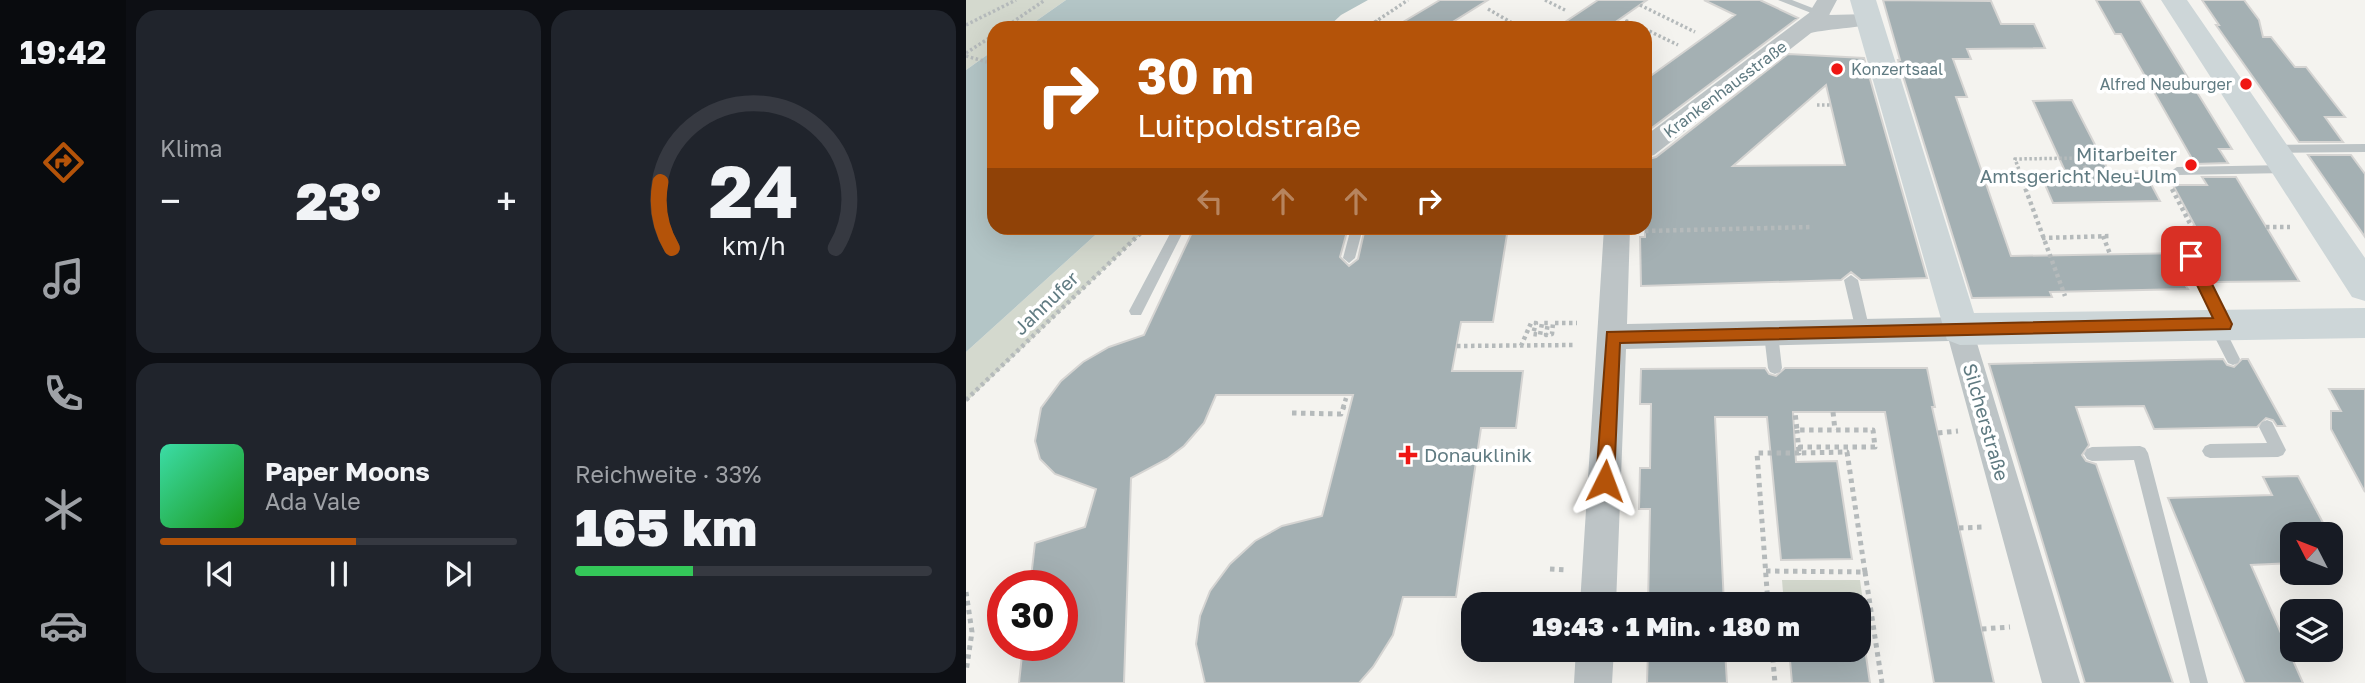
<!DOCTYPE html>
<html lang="de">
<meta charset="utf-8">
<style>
:root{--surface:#171b24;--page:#20242c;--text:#f1f3f6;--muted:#9ea1a6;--line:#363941;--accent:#b45309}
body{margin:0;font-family:"Golos Text",sans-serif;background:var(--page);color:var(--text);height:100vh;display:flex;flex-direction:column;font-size:26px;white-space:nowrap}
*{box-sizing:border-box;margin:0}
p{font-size:23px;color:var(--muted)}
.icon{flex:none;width:38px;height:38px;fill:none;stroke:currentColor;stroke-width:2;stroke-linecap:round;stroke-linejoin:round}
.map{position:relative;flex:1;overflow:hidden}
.side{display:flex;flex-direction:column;gap:10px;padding:10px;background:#0d0f14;width:840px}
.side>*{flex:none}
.banner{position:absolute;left:21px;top:21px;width:665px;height:214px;border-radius:21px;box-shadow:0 7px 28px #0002;background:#b45309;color:#fff;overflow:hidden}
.needle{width:46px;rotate:312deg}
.buttons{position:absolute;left:1314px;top:522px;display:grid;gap:14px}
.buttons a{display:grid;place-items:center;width:63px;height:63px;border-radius:14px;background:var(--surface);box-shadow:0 7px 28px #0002;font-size:35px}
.speed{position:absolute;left:21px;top:570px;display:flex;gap:14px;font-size:35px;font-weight:700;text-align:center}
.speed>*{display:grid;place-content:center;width:91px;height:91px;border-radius:50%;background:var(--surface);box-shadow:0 7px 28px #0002;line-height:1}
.speed .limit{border:10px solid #d22;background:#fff;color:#111}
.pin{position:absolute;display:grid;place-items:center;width:60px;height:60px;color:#fff;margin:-30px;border-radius:14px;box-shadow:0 4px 10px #0006}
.me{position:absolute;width:77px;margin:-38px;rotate:3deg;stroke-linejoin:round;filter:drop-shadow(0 0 5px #0008)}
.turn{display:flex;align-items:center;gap:24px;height:147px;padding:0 35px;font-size:32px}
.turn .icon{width:91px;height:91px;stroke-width:2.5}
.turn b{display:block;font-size:49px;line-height:60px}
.lanes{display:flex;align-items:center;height:66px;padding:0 35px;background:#0003;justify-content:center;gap:35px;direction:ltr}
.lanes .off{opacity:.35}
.big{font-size:52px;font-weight:800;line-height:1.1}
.side .card{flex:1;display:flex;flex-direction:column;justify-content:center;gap:10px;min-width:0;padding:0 24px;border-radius:21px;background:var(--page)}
.side .dial{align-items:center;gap:0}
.dial svg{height:182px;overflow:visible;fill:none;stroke:var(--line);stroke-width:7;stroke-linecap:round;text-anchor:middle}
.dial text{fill:var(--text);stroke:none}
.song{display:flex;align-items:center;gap:21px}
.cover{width:84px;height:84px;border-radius:10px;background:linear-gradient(135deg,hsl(160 70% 55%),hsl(120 70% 35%))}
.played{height:7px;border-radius:4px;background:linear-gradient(90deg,var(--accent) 55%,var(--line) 55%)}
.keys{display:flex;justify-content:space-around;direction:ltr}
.heat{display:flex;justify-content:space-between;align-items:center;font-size:38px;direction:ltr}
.charge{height:10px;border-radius:5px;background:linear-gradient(90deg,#34c759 33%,var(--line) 0)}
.side .tiles{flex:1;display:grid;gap:10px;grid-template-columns:repeat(2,1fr)}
.trip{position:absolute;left:495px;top:592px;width:410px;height:70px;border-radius:21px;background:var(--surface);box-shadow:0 7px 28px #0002;font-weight:800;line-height:70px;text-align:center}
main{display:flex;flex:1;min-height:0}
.tab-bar{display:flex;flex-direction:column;width:126px;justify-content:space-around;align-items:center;background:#090b0e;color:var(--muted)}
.tab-bar .icon{width:49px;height:49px}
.tab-bar .current{color:var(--accent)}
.tab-bar b{font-size:32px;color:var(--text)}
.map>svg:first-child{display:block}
.green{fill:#d4d9ce}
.water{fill:#b3c5c6}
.building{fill:#a4b0b3;stroke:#d5d4d2;stroke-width:2;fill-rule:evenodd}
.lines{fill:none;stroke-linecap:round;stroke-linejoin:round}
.path-far2{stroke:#b5babb;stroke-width:3.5;stroke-dasharray:2.5 2.5;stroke-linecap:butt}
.path-far1{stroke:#b5babb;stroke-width:4.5;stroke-dasharray:3.5 3.5;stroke-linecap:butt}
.path{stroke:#b5babb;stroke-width:5;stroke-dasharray:4.5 4.5;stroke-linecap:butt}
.lane{fill:#bdc4c6;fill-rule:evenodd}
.street{fill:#bdc4c6;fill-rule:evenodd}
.secondary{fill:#cdd6d8;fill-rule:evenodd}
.route{fill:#b45309;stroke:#753606;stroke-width:2}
.poi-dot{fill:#ef1714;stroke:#fff;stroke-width:2.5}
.labels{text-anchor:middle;stroke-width:7;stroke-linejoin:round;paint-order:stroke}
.far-poi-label{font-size:16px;fill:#607b82;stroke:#fff;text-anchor:start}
.far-street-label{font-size:16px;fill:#607b82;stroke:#fff}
.poi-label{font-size:19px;fill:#607b82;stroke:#fff;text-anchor:end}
.street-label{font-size:19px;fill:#607b82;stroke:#fff}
</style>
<main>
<nav class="tab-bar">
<b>19:42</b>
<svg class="icon current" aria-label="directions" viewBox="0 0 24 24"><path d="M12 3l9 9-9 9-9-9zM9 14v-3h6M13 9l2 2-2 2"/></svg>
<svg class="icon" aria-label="music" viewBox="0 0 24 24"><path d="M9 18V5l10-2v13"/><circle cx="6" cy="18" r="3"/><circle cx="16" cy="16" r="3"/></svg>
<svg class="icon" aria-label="phone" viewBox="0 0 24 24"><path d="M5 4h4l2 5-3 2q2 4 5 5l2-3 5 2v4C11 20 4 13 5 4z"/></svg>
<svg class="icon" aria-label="climate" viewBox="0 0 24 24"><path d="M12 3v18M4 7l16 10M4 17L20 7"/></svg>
<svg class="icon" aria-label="car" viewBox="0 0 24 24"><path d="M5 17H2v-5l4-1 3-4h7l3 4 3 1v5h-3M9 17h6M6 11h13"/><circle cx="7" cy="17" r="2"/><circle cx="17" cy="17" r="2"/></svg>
</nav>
<section class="side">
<div class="tiles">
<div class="card"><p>Klima</p>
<div class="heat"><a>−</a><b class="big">23°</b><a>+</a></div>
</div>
<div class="card dial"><svg viewBox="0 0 100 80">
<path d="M14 69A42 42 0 1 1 86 69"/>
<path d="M14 69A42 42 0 0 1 9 40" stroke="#b45309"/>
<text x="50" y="56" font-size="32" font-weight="700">24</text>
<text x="50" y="72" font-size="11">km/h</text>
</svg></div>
<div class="card">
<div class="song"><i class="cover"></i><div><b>Paper Moons</b><p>Ada Vale</p></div></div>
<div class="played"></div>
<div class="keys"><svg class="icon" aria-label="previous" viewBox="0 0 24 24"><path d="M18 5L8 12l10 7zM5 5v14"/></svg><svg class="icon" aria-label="pause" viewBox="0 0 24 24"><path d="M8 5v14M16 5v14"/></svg><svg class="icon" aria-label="next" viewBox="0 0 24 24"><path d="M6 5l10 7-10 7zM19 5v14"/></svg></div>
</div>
<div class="card"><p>Reichweite · 33%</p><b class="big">165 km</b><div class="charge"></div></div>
</div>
</section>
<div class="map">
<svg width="1399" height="683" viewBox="0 0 1399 683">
<rect width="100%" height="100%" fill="#f4f3ef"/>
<!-- green -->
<path class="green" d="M0,0H100L60,28H28V50L0,70Z
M137,228H181L0,402V352Z
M816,580H894L900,623H893L892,604H818Z"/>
<!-- water -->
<path class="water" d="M100,0H402L375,15L361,28H60Z
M28,50V228H137L0,352V70Z"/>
<!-- building -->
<path class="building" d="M474,0H522L477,28H427Z
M632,0H681L641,28H590Z
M738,0H794L832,18L679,133V80L769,15Z
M917,0L1025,1L1035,24H1068L1079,48L1001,49L1005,59H987L1001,97H990L1045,256L1219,253L1217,257L1228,283H1218L1222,289L1084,292L1086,297L1006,298L932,60H934Z
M1130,0H1174L1266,149H1253L1262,163L1229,164L1155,34H1149Z
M1236,0H1278L1293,20L1297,37H1305L1329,67H1340L1379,117H1359L1377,142H1333L1250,25H1253Z
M822,54L898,58L961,278L895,280L885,272L875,280L675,286L674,237H679V160L690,157ZM860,85L879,165L767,166Z
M1106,100L1143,172L1178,171L1194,201L1087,203L1074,173H1100L1067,101Z
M1342,155H1385L1399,174V237Z
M1236,177H1270L1333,281L1248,282L1233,252H1243L1207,185H1241Z
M228,228H382L374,257L383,266L392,259L399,228H542L527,322H495L486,371H557L550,428H515L490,597H437L427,635L407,667L393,683H239L230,644L234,616L244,591L264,564L289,541L316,526L356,516L387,395H250L238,423L218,446L201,459L165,478L158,683H53L57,646H96V586H64L69,543L119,527L130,489L89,474L74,459L69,441L75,408L95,381L117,362L143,347L178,335Z
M1257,359L1261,365L1268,367L1276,359H1282L1319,426H1311L1307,420L1300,418L1291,427L1188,429L1178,406L1110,407L1123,445L1116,455L1120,461L1130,464L1207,683H1119L1023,364Z
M799,368L803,374L810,376L819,368H961L969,407H966L1028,683H968L919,412H827L830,462L871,461L886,559L815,560L801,417H749L758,604H682L684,509H673L674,468H684L685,404H674L675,369Z
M1363,389H1399V492L1365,429V411H1375Z
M1332,476L1363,534H1326V563L1285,565L1337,683H1279L1202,498L1306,495L1297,477Z
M682,649H759L761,683H681Z
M823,649H899L904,683H826Z"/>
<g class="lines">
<!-- path-far2 -->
<path class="path-far2" d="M579,0L599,10
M674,5L729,32
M522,9L555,28
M409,21L420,28
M0,25L50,0
M38,28L79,0
M400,28L442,0
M652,28L661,21L676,28
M679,29L712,45
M0,53L28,35
M0,56L21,62
M851,105H864
M1058,183L1049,159L1115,158L1121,172"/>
<!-- path-far1 -->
<path class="path-far1" d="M1057,182L1099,296
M1206,189L1231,237
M1300,227H1324
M679,231L847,227
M1137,236L1144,254
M1076,238L1146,236
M491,346L609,345
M555,346L565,323H570L567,334L574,335L576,323H582L580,335L586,334L587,323H611
M0,400L180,228
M377,408L381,395"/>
<!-- path -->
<path class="path" d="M867,412L869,430
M326,413L375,414L378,406
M972,433L992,431
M993,528L1018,527
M584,569L600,570
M800,571L899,572L881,452L833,453L831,430
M899,572L916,683
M0,592L6,632L0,672
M802,604L791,453H833L834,447H909L907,430H831L829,412
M1016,629L1044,627
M806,649L809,683"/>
<!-- lane -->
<path class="lane" d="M812,0H826L867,16L858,18Z
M1399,144V152L1308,153L1302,149L1308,145Z
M1321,165L1327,169L1321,173L1211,175L1205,171L1211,167Z
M207,228H219L175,315H165L163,311Z
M385,228H397L389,258L383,263L377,258Z
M1225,251L1230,252L1265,324L1259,329L1274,359L1272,363L1267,365L1262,363L1243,326L1249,321L1219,256Z
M885,275L892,280L904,331L902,335H892L890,331L878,280Z
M805,328L810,330L812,334L816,368L814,372L809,374L804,372L802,368L798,334L800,330Z
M1301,420L1306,422L1320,450L1317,455L1312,457L1244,458L1239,456L1236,451L1239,446L1244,444L1301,443L1293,427L1296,422Z
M1174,446L1179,448L1182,453L1242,683H1224L1168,460L1126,461L1121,459L1118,454L1121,449L1126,447Z"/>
<!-- street -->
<path class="street" d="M851,0H871L863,15L904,14L915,20C909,27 859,29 845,33L688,155L679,158V136L843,13Z
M638,228H664L661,324L994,317L1004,320L1114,683H1076L983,341L660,349L650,604H614Z
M610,649H648L646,683H608Z"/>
<!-- secondary -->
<path class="secondary" d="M884,0H910L1008,313L1399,308V338L994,345L981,340Z
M1195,0H1221L1399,258V301L1386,297Z"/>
</g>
<!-- route -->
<path class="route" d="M1225,250L1232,256L1266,324L1264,329L654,343L648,481L645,487L639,489L633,487L630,481L641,332L1247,318L1217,256Z"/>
<!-- markers -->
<g class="poi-dot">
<circle cx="871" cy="69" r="7"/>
<circle cx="1280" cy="84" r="7"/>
<circle cx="1225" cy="165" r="7"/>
<path d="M438.5 444.5h7v7h7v7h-7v7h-7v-7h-7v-7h7z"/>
</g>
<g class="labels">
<!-- far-poi labels -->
<g class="far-poi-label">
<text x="885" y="75">Konzertsaal</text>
<text x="1266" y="90" text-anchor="end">Alfred Neuburger</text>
</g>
<!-- far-street labels -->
<g class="far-street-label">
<text transform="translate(759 89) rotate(-37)" y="6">Krankenhausstraße</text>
</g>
<!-- poi labels -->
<g class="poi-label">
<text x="1211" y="161">Mitarbeiter<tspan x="1211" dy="22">Amtsgericht Neu-Ulm</tspan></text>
<text x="458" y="462" text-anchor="start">Donauklinik</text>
</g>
<!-- street labels -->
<g class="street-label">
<text transform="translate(80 303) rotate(-44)" y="7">Jahnufer</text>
<text transform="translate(1020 422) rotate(74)" y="7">Silcherstraße</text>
</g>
</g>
</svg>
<div class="buttons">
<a><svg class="needle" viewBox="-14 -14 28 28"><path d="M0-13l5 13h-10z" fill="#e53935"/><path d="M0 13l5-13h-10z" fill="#9ea1a6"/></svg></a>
<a><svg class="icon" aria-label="layers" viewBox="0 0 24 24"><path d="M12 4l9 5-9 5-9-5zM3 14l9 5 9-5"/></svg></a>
</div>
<div class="speed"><div class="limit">30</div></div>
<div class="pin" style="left:1225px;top:256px;background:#d93025"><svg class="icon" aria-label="arrive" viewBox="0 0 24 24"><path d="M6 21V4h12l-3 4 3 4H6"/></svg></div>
<svg class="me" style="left:639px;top:481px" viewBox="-20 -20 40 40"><path d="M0-17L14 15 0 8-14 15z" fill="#b45309" stroke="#fff" stroke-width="4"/></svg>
<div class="trip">19:43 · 1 Min. · 180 m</div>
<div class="banner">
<div class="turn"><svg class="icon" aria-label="right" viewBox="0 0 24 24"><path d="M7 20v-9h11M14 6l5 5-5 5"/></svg><div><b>30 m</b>Luitpoldstraße</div></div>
<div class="lanes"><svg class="icon off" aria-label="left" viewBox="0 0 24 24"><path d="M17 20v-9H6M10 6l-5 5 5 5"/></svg><svg class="icon off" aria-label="ahead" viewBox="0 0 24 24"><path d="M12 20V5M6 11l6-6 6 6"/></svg><svg class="icon off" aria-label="ahead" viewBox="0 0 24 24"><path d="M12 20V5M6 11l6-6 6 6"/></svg><svg class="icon" aria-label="right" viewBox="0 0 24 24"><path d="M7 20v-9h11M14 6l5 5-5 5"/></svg></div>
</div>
</div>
</main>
